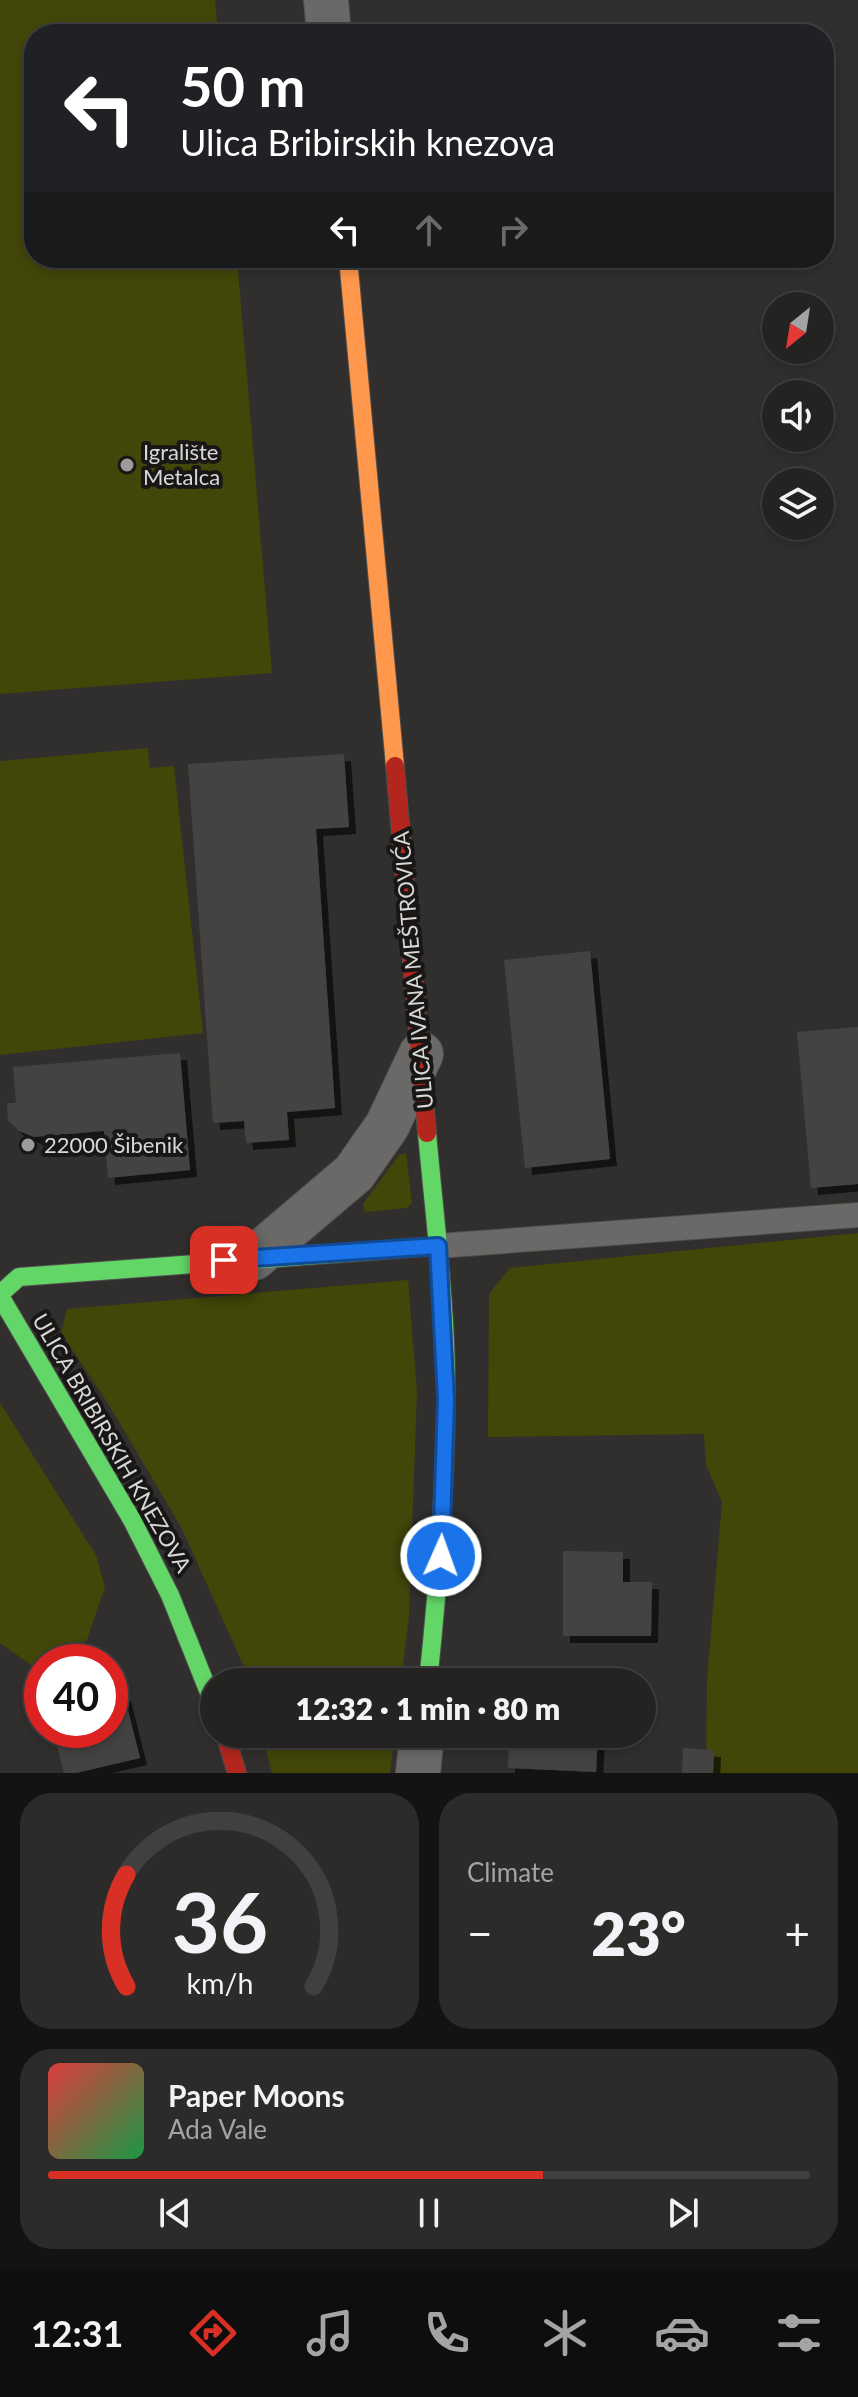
<!DOCTYPE html>
<meta charset="utf-8">
<style>
:root{--surface:#242322;--page:#2c2b2a;--text:#f1f3f6;--muted:#a3a4a5;--line:#414040;--accent:#d93025}
body{margin:0;font-family:Lato,sans-serif;background:var(--page);color:var(--text);height:100vh;display:flex;flex-direction:column;font-size:30px;white-space:nowrap}
*{box-sizing:border-box;margin:0}
p{font-size:26px;color:var(--muted)}
.icon{flex:none;width:44px;height:44px;fill:none;stroke:currentColor;stroke-width:2;stroke-linecap:round;stroke-linejoin:round}
.map{position:relative;height:1773px;overflow:hidden}
.panel{display:flex;flex-direction:column;gap:20px;padding:20px;background:#141313;flex:1}
.panel>*{flex:none}
.banner{position:absolute;left:24px;top:24px;width:810px;height:244px;border-radius:32px;box-shadow:0 4px 12px #0003,0 0 0 2px var(--line);background:#202124;color:#fff;overflow:hidden}
.needle{width:52px;rotate:210deg}
.controls{position:absolute;left:762px;top:292px;display:grid;gap:16px}
.controls a{display:grid;place-items:center;width:72px;height:72px;border-radius:50%;background:var(--surface);box-shadow:0 4px 12px #0003,0 0 0 2px var(--line);font-size:40px}
.speed{position:absolute;left:24px;top:1644px;display:flex;gap:16px;font-size:40px;font-weight:700;text-align:center}
.speed>*{display:grid;place-content:center;width:104px;height:104px;border-radius:50%;background:var(--surface);box-shadow:0 4px 12px #0003,0 0 0 2px var(--line);line-height:1}
.speed .limit{border:12px solid #d22;background:#fff;color:#111}
.pin{position:absolute;display:grid;place-items:center;width:68px;height:68px;color:#fff;margin:-34px;border-radius:16px;box-shadow:0 4px 12px #0006}
.me{position:absolute;width:88px;margin:-44px;rotate:2deg;stroke-linejoin:round;filter:drop-shadow(0 0 6px #0008)}
.turn{display:flex;align-items:center;gap:28px;height:168px;padding:0 24px;font-size:36px}
.turn .icon{width:104px;height:104px;stroke-width:2.5}
.turn b{display:block;font-size:56px;line-height:68px}
.lanes{display:flex;align-items:center;height:76px;padding:0 24px;background:#0003;justify-content:center;gap:40px;direction:ltr}
.lanes .off{opacity:.35}
.big{font-size:60px;font-weight:800;line-height:1.1}
.panel .card{flex:1;display:flex;flex-direction:column;justify-content:center;gap:12px;min-width:0;padding:0 28px;border-radius:32px;background:var(--page)}
.panel .dial{align-items:center;gap:0}
.dial svg{height:208px;overflow:visible;fill:none;stroke:var(--line);stroke-width:7;stroke-linecap:round;text-anchor:middle}
.dial text{fill:var(--text);stroke:none}
.song{display:flex;align-items:center;gap:24px}
.cover{width:96px;height:96px;border-radius:12px;background:linear-gradient(135deg,hsl(0 70% 55%),hsl(140 70% 35%))}
.played{height:8px;border-radius:4px;background:linear-gradient(90deg,var(--accent) 65%,var(--line) 65%)}
.keys{display:flex;justify-content:space-around;direction:ltr}
.heat{display:flex;justify-content:space-between;align-items:center;font-size:44px;direction:ltr}
.panel .tiles{flex:1;display:grid;gap:20px;grid-template-columns:1fr 1fr}
.card:last-child{grid-column:span 2}
.trip{position:absolute;left:200px;top:1668px;width:456px;height:80px;border-radius:40px;background:var(--surface);box-shadow:0 4px 12px #0003,0 0 0 2px var(--line);font-weight:800;line-height:80px;text-align:center}
.tabs{display:flex;height:128px;justify-content:space-around;align-items:center;background:#0e0e0e;color:var(--muted)}
.tabs .icon{width:56px;height:56px}
.tabs .on{color:var(--accent)}
.tabs b{font-size:36px;color:var(--text)}
.map>svg:first-child{display:block}
.green{fill:#424609}
.building{fill:#444342;filter:url(#shadow)}
.lines{fill:none;stroke-linecap:round;stroke-linejoin:round}
.lane-casing{stroke:#4e4d4b;stroke-width:26}
.street-casing{stroke:#4e4d4b;stroke-width:46}
.fast-casing{stroke:#4e4d4b;stroke-width:20}
.slow-casing{stroke:#4e4d4b;stroke-width:20}
.jam-casing{stroke:#4e4d4b;stroke-width:20}
.lane{stroke:#6a6968;stroke-width:24}
.street{stroke:#6a6968;stroke-width:44}
.fast{stroke:#63d668;stroke-width:18}
.slow{stroke:#ff974d;stroke-width:18}
.jam{stroke:#b3261e;stroke-width:18}
.route-casing{stroke:#114b97;stroke-width:20}
.route{stroke:#1a73e8;stroke-width:14}
.poi-dot{fill:#9d9c9a;stroke:#181716;stroke-width:3}
.labels{text-anchor:middle;stroke-width:8;stroke-linejoin:round;paint-order:stroke}
.poi-label{font-size:22px;fill:#d8d7d5;stroke:#181716;text-anchor:start}
.street-label{font-size:22px;fill:#d8d7d5;stroke:#181716}
</style>
<div class="map">
<svg width="858" height="1773" viewBox="0 0 858 1773">
<defs>
<filter id="shadow"><feDropShadow dx="7" dy="7" stdDeviation="0" flood-color="#0009"/></filter>
</defs>
<rect width="100%" height="100%" fill="#302f2d"/>
<!-- green -->
<path class="green" d="M0,0H215L218,34H34V258H237L272,673L0,694Z
M148,748L150,768L174,766L203,1033L0,1055V761Z
M406,1153L412,1203L407,1208L365,1212L363,1204L399,1155Z
M858,1233V1773H706L707,1680L722,1502L706,1465L704,1434L488,1437L489,1294L510,1268Z
M408,1280L417,1392L409,1616L401,1682H249L245,1669L182,1529L109,1405L61,1333L67,1309Z
M0,1403L96,1555L105,1587L87,1640L53,1662H42L40,1671L0,1643Z
M262,1734H395L390,1773H272Z"/>
<!-- building -->
<path class="building" d="M344,754L349,827L316,829L335,1108L287,1112L289,1140L246,1143L244,1121L213,1123L188,764Z
M590,951L610,1159L525,1168L504,960Z
M858,1027V1184L811,1188L797,1032Z
M180,1053L190,1170L108,1178L104,1131L34,1137L19,1131L8,1120L7,1103H16L13,1067Z
M563,1551L623,1552V1582H652L651,1636H563Z
M512,1669L600,1673V1682H511Z
M124,1694L140,1758L76,1773H64L53,1730H110V1697Z
M509,1734H598L596,1772L508,1768Z
M683,1748L714,1750L713,1773H682Z"/>
<g class="lines">
<!-- lane casing -->
<g class="lane-casing">
<path id="lane" d="M438,1246L858,1215"/>
</g>
<!-- street casing -->
<g class="street-casing">
<path id="street" d="M326,0L329,34
M254,1258L354,1173L387,1126L421,1054
M418,1773L422,1734"/>
</g>
<!-- fast casing -->
<g class="fast-casing">
<path id="fast" d="M427,1133C435,1222 447,1312 446,1401C445,1495 438,1588 428,1682
M0,1294L19,1277L438,1246
M0,1296L132,1520L170,1595L214,1705"/>
</g>
<!-- slow casing -->
<g class="slow-casing">
<path id="slow" d="M348,258L395,766"/>
</g>
<!-- jam casing -->
<g class="jam-casing">
<path id="jam" d="M395,766L427,1133
M225,1734L237,1773"/>
</g>
<!-- lane -->
<use href="#lane" class="lane"/>
<!-- street -->
<use href="#street" class="street"/>
<!-- fast -->
<use href="#fast" class="fast"/>
<!-- slow -->
<use href="#slow" class="slow"/>
<!-- jam -->
<use href="#jam" class="jam"/>
</g>
<g class="lines">
<!-- route casing -->
<g class="route-casing">
<path id="route" d="M224,1260L438,1246L446,1399L441,1556"/>
</g>
<!-- route -->
<use href="#route" class="route"/>
</g>
<!-- markers -->
<g class="poi-dot">
<circle cx="127" cy="465" r="8"/>
<circle cx="28" cy="1145" r="8"/>
</g>
<g class="labels">
<!-- poi labels -->
<g class="poi-label">
<text x="143" y="460">Igralište<tspan x="143" dy="25">Metalca</tspan></text>
<text x="44" y="1153">22000 Šibenik</text>
</g>
<!-- street labels -->
<g class="street-label">
<text transform="translate(413 970) rotate(-95)" y="8">ULICA IVANA MEŠTROVIĆA</text>
<text transform="translate(112 1443) rotate(60)" y="8">ULICA BRIBIRSKIH KNEZOVA</text>
</g>
</g>
</svg>
<div class="controls">
<a><svg class="needle" viewBox="-14 -14 28 28"><path d="M0-13l5 13h-10z" fill="#e53935"/><path d="M0 13l5-13h-10z" fill="#a3a4a5"/></svg></a>
<a><svg class="icon" aria-label="sound" viewBox="0 0 24 24"><path d="M4 9h4l5-4v14l-5-4H4zM17 9q2 3 0 6"/></svg></a>
<a><svg class="icon" aria-label="layers" viewBox="0 0 24 24"><path d="M12 4l9 5-9 5-9-5zM3 14l9 5 9-5"/></svg></a>
</div>
<div class="speed"><div class="limit">40</div></div>
<div class="pin" style="left:224px;top:1260px;background:#d93025"><svg class="icon" aria-label="arrive" viewBox="0 0 24 24"><path d="M6 21V4h12l-3 4 3 4H6"/></svg></div>
<svg class="me" style="left:441px;top:1556px" viewBox="-20 -20 40 40"><circle r="17" fill="#1a73e8" stroke="#fff" stroke-width="3"/><path d="M0-11L8 9 0 5-8 9z" fill="#fff"/></svg>
<div class="trip">12:32 · 1 min · 80 m</div>
<div class="banner">
<div class="turn"><svg class="icon" aria-label="left" viewBox="0 0 24 24"><path d="M17 20v-9H6M10 6l-5 5 5 5"/></svg><div><b>50 m</b>Ulica Bribirskih knezova</div></div>
<div class="lanes"><svg class="icon" aria-label="left" viewBox="0 0 24 24"><path d="M17 20v-9H6M10 6l-5 5 5 5"/></svg><svg class="icon off" aria-label="ahead" viewBox="0 0 24 24"><path d="M12 20V5M6 11l6-6 6 6"/></svg><svg class="icon off" aria-label="right" viewBox="0 0 24 24"><path d="M7 20v-9h11M14 6l5 5-5 5"/></svg></div>
</div>
</div>
<section class="panel">
<div class="tiles">
<div class="card dial"><svg viewBox="0 0 100 80">
<path d="M14 69A42 42 0 1 1 86 69"/>
<path d="M14 69A42 42 0 0 1 14 26" stroke="#d93025"/>
<text x="50" y="56" font-size="32" font-weight="700">36</text>
<text x="50" y="72" font-size="11">km/h</text>
</svg></div>
<div class="card"><p>Climate</p>
<div class="heat"><a>−</a><b class="big">23°</b><a>+</a></div>
</div>
<div class="card">
<div class="song"><i class="cover"></i><div><b>Paper Moons</b><p>Ada Vale</p></div></div>
<div class="played"></div>
<div class="keys"><svg class="icon" aria-label="previous" viewBox="0 0 24 24"><path d="M18 5L8 12l10 7zM5 5v14"/></svg><svg class="icon" aria-label="pause" viewBox="0 0 24 24"><path d="M8 5v14M16 5v14"/></svg><svg class="icon" aria-label="next" viewBox="0 0 24 24"><path d="M6 5l10 7-10 7zM19 5v14"/></svg></div>
</div>
</div>
</section>
<nav class="tabs">
<b>12:31</b>
<svg class="icon on" aria-label="directions" viewBox="0 0 24 24"><path d="M12 3l9 9-9 9-9-9zM9 14v-3h6M13 9l2 2-2 2"/></svg>
<svg class="icon" aria-label="music" viewBox="0 0 24 24"><path d="M9 18V5l10-2v13"/><circle cx="6" cy="18" r="3"/><circle cx="16" cy="16" r="3"/></svg>
<svg class="icon" aria-label="phone" viewBox="0 0 24 24"><path d="M5 4h4l2 5-3 2q2 4 5 5l2-3 5 2v4C11 20 4 13 5 4z"/></svg>
<svg class="icon" aria-label="climate" viewBox="0 0 24 24"><path d="M12 3v18M4 7l16 10M4 17L20 7"/></svg>
<svg class="icon" aria-label="car" viewBox="0 0 24 24"><path d="M5 17H2v-5l4-1 3-4h7l3 4 3 1v5h-3M9 17h6M6 11h13"/><circle cx="7" cy="17" r="2"/><circle cx="17" cy="17" r="2"/></svg>
<svg class="icon" aria-label="filters" viewBox="0 0 24 24"><path d="M4 7h16M4 17h16"/><circle cx="9" cy="7" r="2"/><circle cx="15" cy="17" r="2"/></svg>
</nav>
